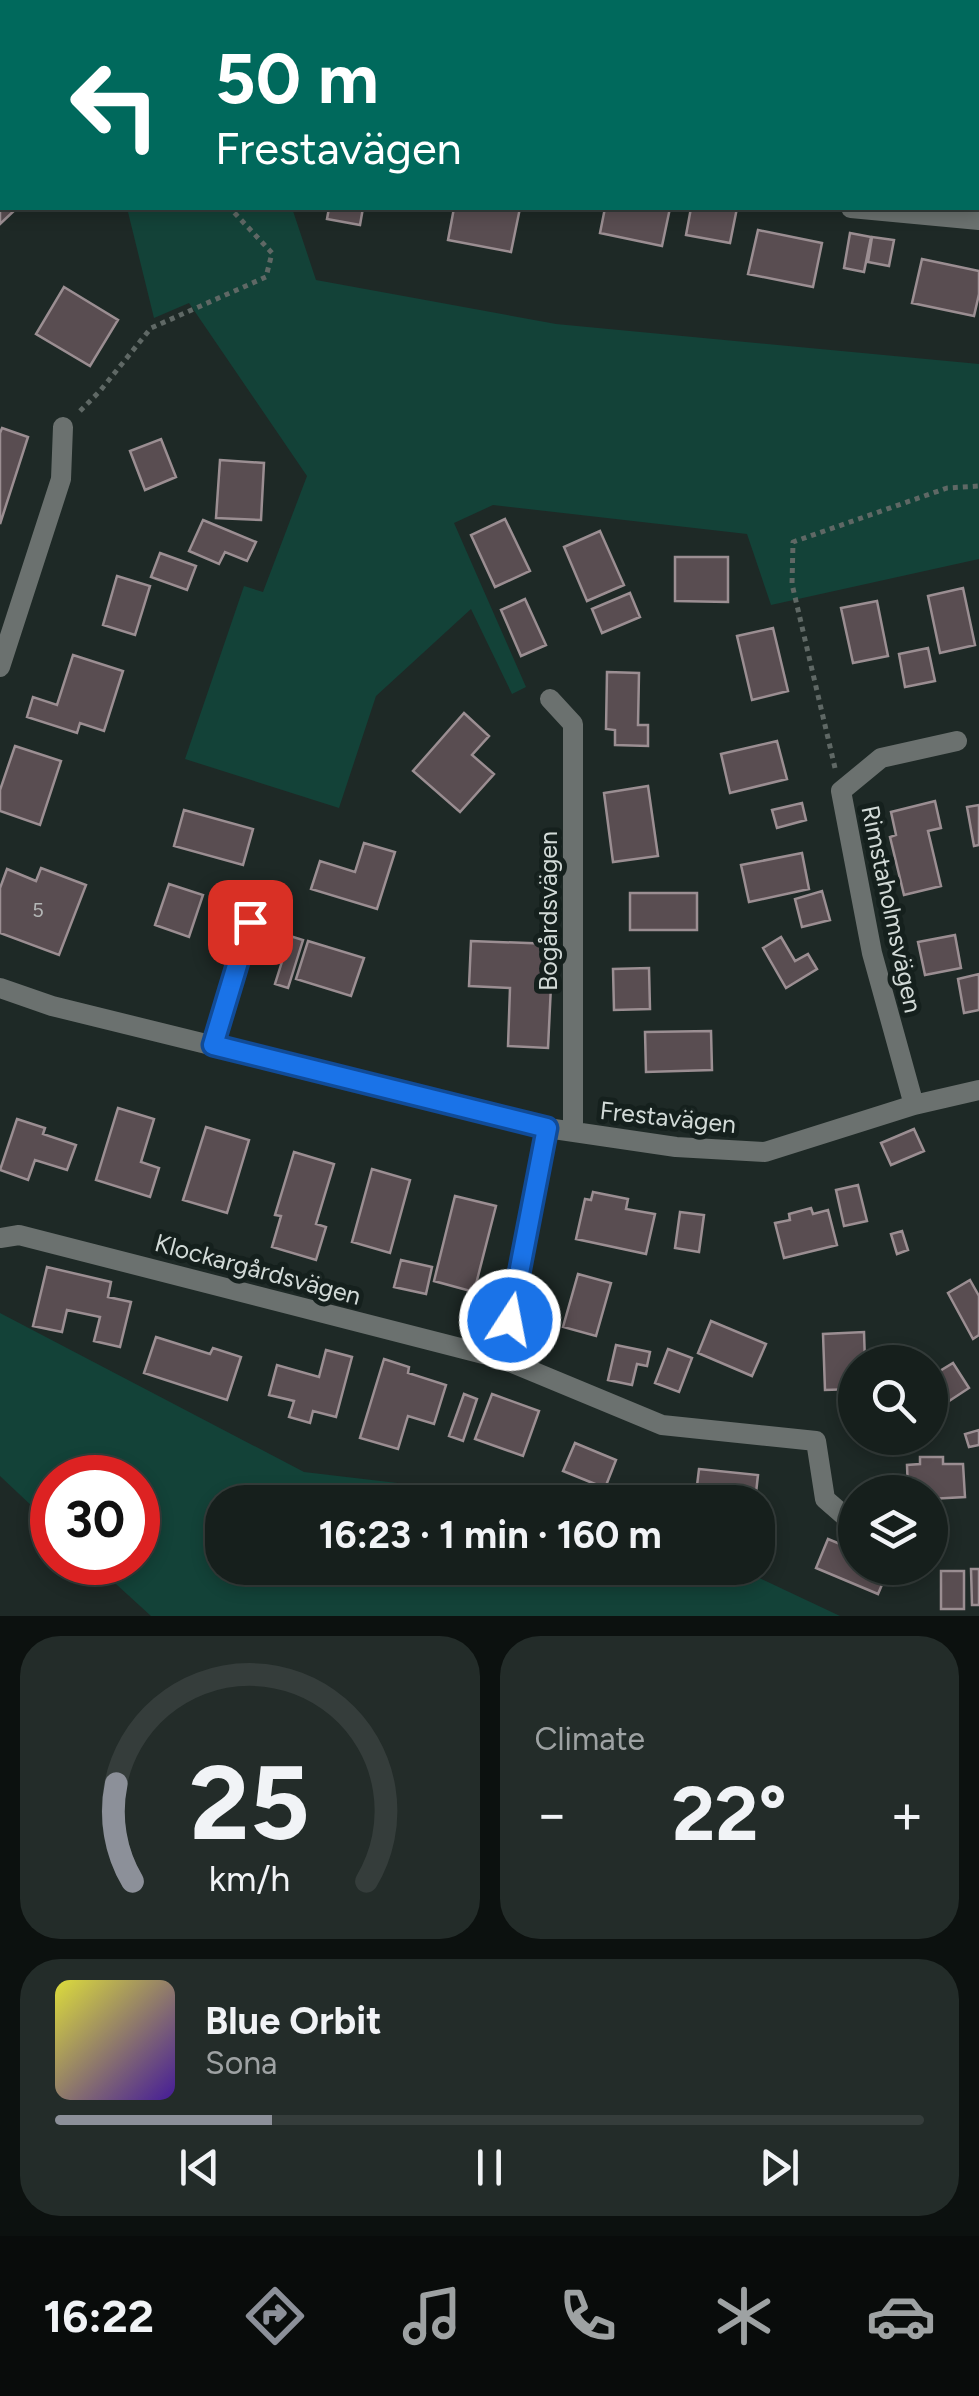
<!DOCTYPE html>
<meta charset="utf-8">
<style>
:root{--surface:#161f1c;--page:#232c29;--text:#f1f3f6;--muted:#9ea2a3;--line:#353d3b;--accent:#8c9099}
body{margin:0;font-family:Figtree,sans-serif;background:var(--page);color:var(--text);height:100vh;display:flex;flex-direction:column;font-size:38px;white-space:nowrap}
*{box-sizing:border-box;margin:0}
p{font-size:32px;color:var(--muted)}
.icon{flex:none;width:55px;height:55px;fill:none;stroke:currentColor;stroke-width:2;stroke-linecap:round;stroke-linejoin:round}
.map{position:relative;height:1616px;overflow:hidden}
.side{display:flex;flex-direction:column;gap:20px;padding:20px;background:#0c110f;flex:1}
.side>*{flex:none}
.top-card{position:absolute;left:0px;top:0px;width:980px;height:210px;box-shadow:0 5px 15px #0003,0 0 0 2px var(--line);background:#00695c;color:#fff;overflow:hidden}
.buttons{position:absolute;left:838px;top:1345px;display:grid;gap:20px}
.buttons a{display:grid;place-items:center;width:110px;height:110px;border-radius:50%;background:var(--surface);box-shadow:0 5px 15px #0003,0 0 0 2px var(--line);font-size:50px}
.speed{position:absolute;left:30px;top:1455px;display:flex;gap:20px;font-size:50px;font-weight:700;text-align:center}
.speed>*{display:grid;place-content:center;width:130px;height:130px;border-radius:50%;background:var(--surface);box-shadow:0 5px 15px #0003,0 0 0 2px var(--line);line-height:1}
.speed .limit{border:15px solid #d22;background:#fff;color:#111}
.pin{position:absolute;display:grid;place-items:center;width:85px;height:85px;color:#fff;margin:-42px;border-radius:20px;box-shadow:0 5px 15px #0006}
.me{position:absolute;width:110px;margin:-55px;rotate:11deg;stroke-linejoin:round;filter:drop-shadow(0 0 8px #0008)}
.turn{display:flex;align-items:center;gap:35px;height:210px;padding:0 50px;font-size:45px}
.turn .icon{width:130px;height:130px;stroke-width:2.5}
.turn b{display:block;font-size:70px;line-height:85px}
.big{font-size:75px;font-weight:700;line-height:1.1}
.side .card{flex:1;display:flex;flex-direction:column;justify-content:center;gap:15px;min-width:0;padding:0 35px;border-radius:40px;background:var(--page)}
.side .dial{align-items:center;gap:0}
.dial svg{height:260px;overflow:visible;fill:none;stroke:var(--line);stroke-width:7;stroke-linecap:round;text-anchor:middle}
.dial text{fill:var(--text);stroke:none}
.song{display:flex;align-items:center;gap:30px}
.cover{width:120px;height:120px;border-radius:15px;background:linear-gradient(135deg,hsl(60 70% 55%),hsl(260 70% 35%))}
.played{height:10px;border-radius:5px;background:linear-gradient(90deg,var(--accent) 25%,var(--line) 25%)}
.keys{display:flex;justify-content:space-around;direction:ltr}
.heat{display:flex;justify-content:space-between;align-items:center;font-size:55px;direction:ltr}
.side .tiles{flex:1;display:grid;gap:20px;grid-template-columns:1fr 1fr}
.card:last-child{grid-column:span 2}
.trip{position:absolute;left:205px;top:1485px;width:570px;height:100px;border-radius:40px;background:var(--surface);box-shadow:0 5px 15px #0003,0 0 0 2px var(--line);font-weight:700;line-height:100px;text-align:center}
.tab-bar{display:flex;height:160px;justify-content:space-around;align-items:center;background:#090c0b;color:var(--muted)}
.tab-bar .icon{width:70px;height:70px}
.tab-bar .on{color:var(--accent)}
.tab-bar b{font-size:45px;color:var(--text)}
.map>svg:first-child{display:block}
.green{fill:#134238}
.building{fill:#594d51;stroke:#9b8e92;stroke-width:2.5}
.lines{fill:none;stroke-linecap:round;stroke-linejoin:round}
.path{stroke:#5f6865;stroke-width:5;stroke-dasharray:5 5;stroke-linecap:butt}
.street{stroke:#6b716f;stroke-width:20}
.route-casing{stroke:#114b97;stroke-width:25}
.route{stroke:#1a73e8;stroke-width:18}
.labels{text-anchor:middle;stroke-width:10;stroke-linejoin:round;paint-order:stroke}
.number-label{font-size:20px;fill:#b4b7b6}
.street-label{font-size:25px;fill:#d2dad7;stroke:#15201d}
</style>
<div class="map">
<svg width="979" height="1616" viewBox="0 0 979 1616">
<rect width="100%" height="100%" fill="#1e2926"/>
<!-- green -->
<path class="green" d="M0,0H328V2H2V65L0,61Z
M127,208H292L316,280L556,324L979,364V559L771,605L747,534L493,505L454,523L526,687L512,694L471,609L376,696L339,808L185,759L244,586L263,592L307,476L189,303L154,318Z
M0,1313L304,1472L559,1502H222V1568H738L840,1616H151L93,1563L138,1562V1478H52V1525L0,1476Z"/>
<!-- building -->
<path class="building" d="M0,185L2,188V208H17L0,224Z
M329,208H363L360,225L327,219Z
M454,208H520L511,252L448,240Z
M605,208H670L662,246L600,233Z
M691,208H737L730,243L686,235Z
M758,230L822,243L813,287L748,274Z
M850,233L871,237L864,272L844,268Z
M872,237L894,240L889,266L868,262Z
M922,259L979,271V294L974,316L912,303Z
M64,287L118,320L90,366L36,334Z
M2,428L28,437L0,524V433Z
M161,439L176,477L145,490L130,451Z
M220,460L264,463L261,520L216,518Z
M505,519L530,571L495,587L471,535Z
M203,520L256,542L247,561L225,552L219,564L189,551Z
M600,531L624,585L587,601L564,547Z
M160,553L196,566L187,590L151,577Z
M675,557H728V602L675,601Z
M117,576L150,586L135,635L103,625Z
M963,588L975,645L940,653L928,596Z
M630,593L640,617L602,633L592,609Z
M525,599L546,645L521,656L501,610Z
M877,601L888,656L853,663L841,608Z
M773,628L788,691L752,700L737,636Z
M928,648L935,681L905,687L899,654Z
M73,655L123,671L104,731L80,723L77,733L27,717L33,697L57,705Z
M607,672L639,673L638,725H648V746L615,745V730L606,729Z
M464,713L489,736L472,755L494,774L460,812L413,771Z
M777,741L787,779L730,793L721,754Z
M15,746L61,761L40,825L0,811V790Z
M648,786L658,856L613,862L604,793Z
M935,801L941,828L928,831L941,886L904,895L890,837L896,835L891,812Z
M802,803L806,820L777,828L772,810Z
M979,805V845L974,846L967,807Z
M184,810L253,829L243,865L174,846Z
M364,843L395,852L377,909L311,889L320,861L355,872Z
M802,853L809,889L749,902L741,865Z
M41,868L86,885L59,955L0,933V888L7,869L36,881Z
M169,884L203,895L189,937L155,925Z
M822,891L830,920L802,927L795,899Z
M630,893H697V930H630Z
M955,935L961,968L925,975L918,942Z
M290,936L303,940L288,988L275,984Z
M781,937L795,961L808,954L817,969L786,988L763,948Z
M308,941L364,958L351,996L296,979Z
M471,941L553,944L548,1048L508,1046L510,988L469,986Z
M649,968L650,1009L614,1010L613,969Z
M979,974V1010L964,1013L958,979Z
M711,1031L712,1070L646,1072L645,1032Z
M118,1108L154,1119L141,1162L159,1168L150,1197L96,1180Z
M17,1119L45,1128L43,1134L76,1145L67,1170L35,1160L28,1180L0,1170Z
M206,1127L249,1140L227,1213L183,1200Z
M914,1129L924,1151L891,1165L881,1143Z
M294,1152L334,1164L316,1224L326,1227L316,1260L272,1247L281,1216L275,1215Z
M372,1169L410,1180L390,1253L352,1242Z
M858,1185L867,1221L844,1226L836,1190Z
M593,1192L628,1199L626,1209L655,1214L646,1254L576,1239L585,1199L591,1200Z
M455,1196L496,1206L474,1292L434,1281Z
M811,1208L813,1214L828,1210L837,1245L784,1258L775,1223L790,1220L789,1214Z
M680,1212L704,1215L699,1252L675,1248Z
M902,1231L908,1250L897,1254L891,1234Z
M401,1260L432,1267L426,1294L394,1287Z
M47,1267L111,1282L108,1297L131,1302L120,1347L94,1341L100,1317L67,1310L62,1332L33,1326Z
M578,1274L611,1283L596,1336L563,1327Z
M970,1280L979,1296V1335L973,1339L948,1293Z
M711,1321L766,1344L752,1376L698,1353Z
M864,1332L865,1362H855V1389L825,1390L823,1334Z
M156,1337L210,1354L213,1348L241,1357L227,1400L144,1373Z
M616,1345L650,1352L647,1366L637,1364L632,1385L608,1380Z
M668,1349L692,1358L679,1392L655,1383Z
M326,1350L352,1357L336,1417L313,1411L310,1423L289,1417L294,1401L269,1395L277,1365L319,1377Z
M384,1359L409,1367L408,1373L446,1385L434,1424L408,1416L398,1449L360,1438Z
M953,1363L969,1388L943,1405L930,1385V1377Z
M464,1394L477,1399L463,1441L449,1436Z
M492,1394L539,1411L523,1456L475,1439Z
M979,1430V1445L969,1447L965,1434Z
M575,1443L616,1460L605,1488L563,1471Z
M920,1457H943V1464H963L965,1497L930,1499V1492H908L907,1465L920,1464Z
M699,1469L758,1475L755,1502H695Z
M828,1539L855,1550V1568H889L878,1594L816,1568Z
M971,1569H979V1605H972Z
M941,1571H964V1609H941Z"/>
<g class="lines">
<!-- path -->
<path class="path" d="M787,0L804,2
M199,2V0
M816,2L834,0
M0,148L2,147
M80,411L100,391L151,328L266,277L272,253L230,208
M835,768L792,584L793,542L947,488L979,486"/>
<!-- street -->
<path class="street" d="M851,208L979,220
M0,667L61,479L63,427
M550,699L573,724V1131
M0,988L52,1006L547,1128L676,1147L765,1152L914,1105L979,1090
M213,1045L250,922
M914,1105L872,953L841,791L881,758L957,741
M0,1238L19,1235L503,1359L662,1425L816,1441L825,1499L855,1525
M503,1359L547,1128"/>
</g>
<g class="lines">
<!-- route casing -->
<g class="route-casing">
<path id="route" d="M250,922L213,1045L547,1128L510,1320"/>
</g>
<!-- route -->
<use href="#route" class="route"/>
</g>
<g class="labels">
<!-- number labels -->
<g class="number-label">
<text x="38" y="917">5</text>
</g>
<!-- street labels -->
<g class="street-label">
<text transform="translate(892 909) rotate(78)" y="9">Rimstaholmsvägen</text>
<text transform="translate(548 911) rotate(-90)" y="9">Bogårdsvägen</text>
<text transform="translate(668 1117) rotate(6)" y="9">Frestavägen</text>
<text transform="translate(258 1269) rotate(15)" y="9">Klockargårdsvägen</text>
</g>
</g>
</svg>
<div class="buttons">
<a><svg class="icon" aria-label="search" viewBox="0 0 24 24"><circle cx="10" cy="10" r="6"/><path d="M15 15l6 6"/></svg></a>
<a><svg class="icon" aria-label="layers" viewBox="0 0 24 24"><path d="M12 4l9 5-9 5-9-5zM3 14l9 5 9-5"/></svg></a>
</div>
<div class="speed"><div class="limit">30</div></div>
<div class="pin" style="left:250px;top:922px;background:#d93025"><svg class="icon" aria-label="arrive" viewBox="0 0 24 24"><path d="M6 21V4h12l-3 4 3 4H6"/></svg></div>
<svg class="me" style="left:510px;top:1320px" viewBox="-20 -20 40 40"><circle r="17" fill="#1a73e8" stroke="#fff" stroke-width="3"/><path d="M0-11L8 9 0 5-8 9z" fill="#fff"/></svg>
<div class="trip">16:23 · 1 min · 160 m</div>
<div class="top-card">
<div class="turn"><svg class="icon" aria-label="left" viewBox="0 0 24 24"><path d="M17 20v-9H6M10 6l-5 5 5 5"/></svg><div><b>50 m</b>Frestavägen</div></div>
</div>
</div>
<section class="side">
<div class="tiles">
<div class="card dial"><svg viewBox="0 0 100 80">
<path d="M14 69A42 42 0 1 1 86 69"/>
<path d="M14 69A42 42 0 0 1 9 39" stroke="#8c9099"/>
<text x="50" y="56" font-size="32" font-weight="700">25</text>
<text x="50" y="72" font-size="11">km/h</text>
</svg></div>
<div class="card"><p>Climate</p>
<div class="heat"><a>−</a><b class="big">22°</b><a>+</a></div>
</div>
<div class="card">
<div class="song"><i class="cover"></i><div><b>Blue Orbit</b><p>Sona</p></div></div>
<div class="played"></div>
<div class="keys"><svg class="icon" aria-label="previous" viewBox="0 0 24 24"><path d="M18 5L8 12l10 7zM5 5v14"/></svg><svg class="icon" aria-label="pause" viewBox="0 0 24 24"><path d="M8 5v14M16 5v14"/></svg><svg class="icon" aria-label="next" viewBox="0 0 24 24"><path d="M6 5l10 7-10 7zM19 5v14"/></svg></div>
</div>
</div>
</section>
<nav class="tab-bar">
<b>16:22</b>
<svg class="icon on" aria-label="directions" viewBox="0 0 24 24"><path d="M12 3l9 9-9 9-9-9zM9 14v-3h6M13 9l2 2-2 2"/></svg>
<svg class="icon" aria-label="music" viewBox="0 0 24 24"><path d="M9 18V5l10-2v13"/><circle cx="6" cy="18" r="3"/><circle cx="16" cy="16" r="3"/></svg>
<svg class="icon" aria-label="phone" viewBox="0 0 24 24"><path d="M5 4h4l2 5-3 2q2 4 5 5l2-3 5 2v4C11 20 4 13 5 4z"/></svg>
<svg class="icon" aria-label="climate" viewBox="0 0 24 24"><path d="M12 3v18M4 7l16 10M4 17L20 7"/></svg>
<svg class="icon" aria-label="car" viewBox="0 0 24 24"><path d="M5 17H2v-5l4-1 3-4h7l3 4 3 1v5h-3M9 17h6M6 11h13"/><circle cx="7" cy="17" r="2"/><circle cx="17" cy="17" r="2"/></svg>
</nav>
